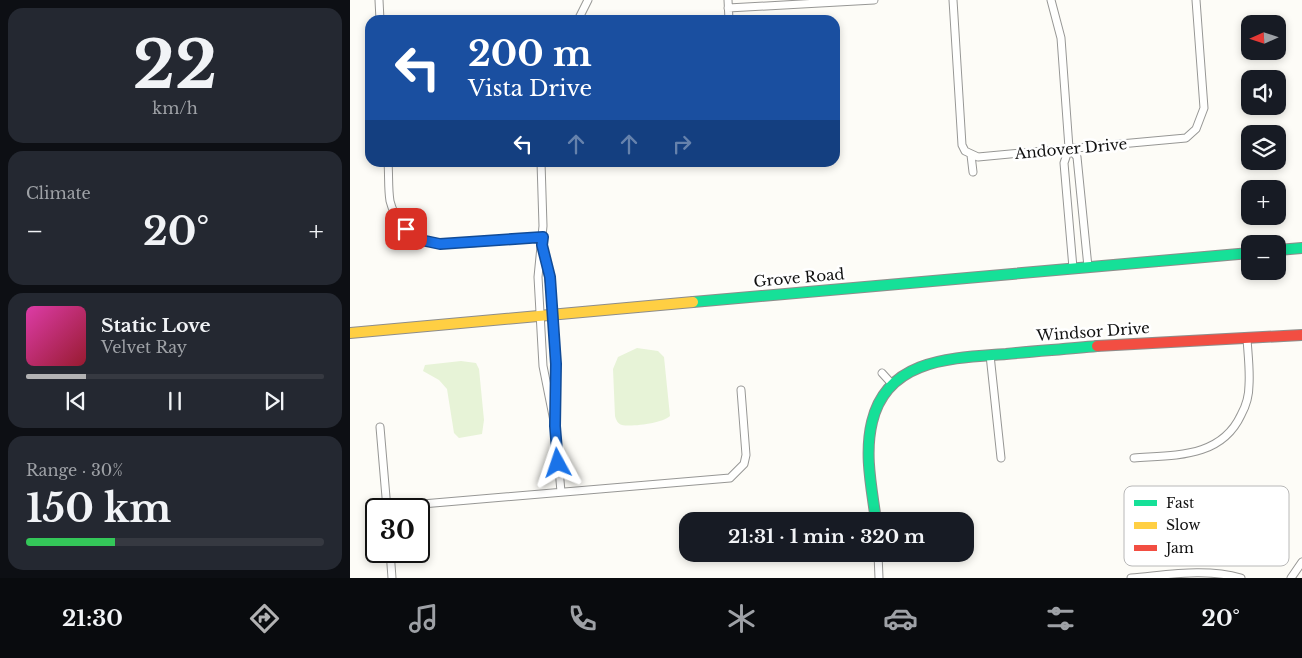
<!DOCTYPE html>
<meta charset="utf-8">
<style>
:root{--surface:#171b24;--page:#242831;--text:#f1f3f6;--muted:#9ea1a6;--line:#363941;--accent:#b2b2b3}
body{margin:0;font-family:"Libre Baskerville",serif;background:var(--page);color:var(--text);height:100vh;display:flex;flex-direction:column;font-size:19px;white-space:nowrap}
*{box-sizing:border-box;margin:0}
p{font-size:16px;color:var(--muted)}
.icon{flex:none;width:28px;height:28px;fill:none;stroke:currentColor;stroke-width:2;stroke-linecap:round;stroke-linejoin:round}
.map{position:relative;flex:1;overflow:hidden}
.drawer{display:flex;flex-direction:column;gap:8px;padding:8px;background:#0d0f14;width:350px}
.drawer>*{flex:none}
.banner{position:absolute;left:15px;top:15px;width:475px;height:152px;border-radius:15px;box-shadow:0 2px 8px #0003;background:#1a4fa0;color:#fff;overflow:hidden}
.needle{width:32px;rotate:267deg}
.tools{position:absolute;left:891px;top:15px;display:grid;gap:10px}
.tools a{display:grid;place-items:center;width:45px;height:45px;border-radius:10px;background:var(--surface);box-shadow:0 2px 8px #0003;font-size:25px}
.speed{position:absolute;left:15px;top:498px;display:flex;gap:10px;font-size:25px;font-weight:700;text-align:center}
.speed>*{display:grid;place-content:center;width:65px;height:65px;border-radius:50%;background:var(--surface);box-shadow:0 2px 8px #0003;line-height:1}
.speed .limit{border:2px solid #111;border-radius:8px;background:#fff;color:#111}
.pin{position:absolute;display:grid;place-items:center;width:42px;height:42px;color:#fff;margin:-21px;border-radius:10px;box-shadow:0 2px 8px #0006}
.me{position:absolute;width:55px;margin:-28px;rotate:355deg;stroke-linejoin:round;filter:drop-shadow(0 0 4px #0008)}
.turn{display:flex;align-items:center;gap:18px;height:105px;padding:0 20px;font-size:22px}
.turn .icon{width:65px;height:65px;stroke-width:2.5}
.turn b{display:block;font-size:35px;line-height:42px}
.lanes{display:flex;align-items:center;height:48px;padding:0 20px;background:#0003;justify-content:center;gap:25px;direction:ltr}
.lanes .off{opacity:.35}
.big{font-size:38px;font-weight:800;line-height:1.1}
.drawer .tile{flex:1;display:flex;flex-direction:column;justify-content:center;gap:8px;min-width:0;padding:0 18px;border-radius:15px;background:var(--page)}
.drawer .dial{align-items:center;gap:0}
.dial b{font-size:65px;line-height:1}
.song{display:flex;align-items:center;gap:15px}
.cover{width:60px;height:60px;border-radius:8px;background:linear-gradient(135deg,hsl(320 70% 55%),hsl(350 70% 35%))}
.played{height:5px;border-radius:2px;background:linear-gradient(90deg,var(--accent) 20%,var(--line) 20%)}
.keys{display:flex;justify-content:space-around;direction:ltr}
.heat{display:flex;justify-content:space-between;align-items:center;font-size:28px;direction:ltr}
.charge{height:8px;border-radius:4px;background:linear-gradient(90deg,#34c759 30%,var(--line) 0)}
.trip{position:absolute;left:329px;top:512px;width:295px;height:50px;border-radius:15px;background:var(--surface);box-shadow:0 2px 8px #0003;font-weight:800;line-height:50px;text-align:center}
.dock{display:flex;height:80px;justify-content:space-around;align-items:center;background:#090b0e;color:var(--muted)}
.dock .icon{width:35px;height:35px}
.dock .on{color:var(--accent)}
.dock b{font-size:22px;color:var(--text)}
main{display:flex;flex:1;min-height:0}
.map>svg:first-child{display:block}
.green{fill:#e7f3d7}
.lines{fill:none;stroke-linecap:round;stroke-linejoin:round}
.street-casing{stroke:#979795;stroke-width:9}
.fast-casing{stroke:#8e8d8b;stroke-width:12}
.slow-casing{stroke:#8e8d8b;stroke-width:12}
.jam-casing{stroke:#8e8d8b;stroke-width:12}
.street{stroke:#fffffe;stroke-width:7}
.fast{stroke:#16e098;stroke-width:10}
.slow{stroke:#ffcf43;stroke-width:10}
.jam{stroke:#f24e42;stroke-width:10}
.route-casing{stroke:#114b97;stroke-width:12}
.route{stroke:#1a73e8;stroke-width:9}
.labels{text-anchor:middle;stroke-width:5;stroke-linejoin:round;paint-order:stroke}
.street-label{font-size:15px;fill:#111;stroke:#fff}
.key{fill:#fff;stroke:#b8b8b8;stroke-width:1}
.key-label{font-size:14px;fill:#111}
</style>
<main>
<section class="drawer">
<div class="tile dial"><b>22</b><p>km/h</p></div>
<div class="tile"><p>Climate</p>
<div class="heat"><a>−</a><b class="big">20°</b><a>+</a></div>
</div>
<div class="tile">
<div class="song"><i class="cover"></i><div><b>Static Love</b><p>Velvet Ray</p></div></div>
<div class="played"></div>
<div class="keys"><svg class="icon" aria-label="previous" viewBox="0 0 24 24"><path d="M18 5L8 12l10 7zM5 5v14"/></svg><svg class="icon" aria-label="pause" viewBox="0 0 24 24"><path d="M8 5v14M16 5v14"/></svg><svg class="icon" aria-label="next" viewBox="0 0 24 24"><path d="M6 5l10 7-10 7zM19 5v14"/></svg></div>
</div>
<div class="tile"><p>Range · 30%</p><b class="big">150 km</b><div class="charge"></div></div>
</section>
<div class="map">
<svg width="952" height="578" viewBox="0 0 952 578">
<rect width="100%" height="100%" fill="#fdfcf7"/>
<!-- green -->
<path class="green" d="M287,348L308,351L314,357L320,416C313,423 283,427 272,425C268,424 266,420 265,416L263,369L268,357Z
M111,361L126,363L129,369L134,420L132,434L109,438L104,433L97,389L89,380L73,371L75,365Z"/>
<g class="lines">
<!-- street casing -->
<g class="street-casing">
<path id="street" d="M29,0L30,20
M378,0L379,20
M603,0L612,145L615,151L628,157L836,138L846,129L854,108L846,0
M701,0L711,38L719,148L714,163L723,268
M378,8L524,0
M228,20L238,0
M719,148L727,157L738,267
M621,155L623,172
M38,162C39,175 38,189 40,201C44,217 55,232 70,239C93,250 164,238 193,237
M191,162L193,226L188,277L193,366L205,426
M194,251C205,303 206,358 205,411
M640,355L651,458
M532,373L542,384
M205,422L211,492
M30,427L37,509
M784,458C825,455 871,458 891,415C896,406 899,396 899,385C900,370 898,354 897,339
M37,507L380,478L394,464L396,455L391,390
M40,551L42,578
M528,554L529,578
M781,578C818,575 855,568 891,578
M941,578L952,562"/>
</g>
<!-- fast casing -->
<g class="fast-casing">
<path id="fast" d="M928,250L952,248
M343,302L900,253
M526,521C522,489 514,455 522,422C537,358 603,358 656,354C686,351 717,349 747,346"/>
</g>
<!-- slow casing -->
<g class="slow-casing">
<path id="slow" d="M0,333L343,302"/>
</g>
<!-- jam casing -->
<g class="jam-casing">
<path id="jam" d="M747,346L952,335"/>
</g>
<!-- street -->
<use href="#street" class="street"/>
<!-- fast -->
<use href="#fast" class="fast"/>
<!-- slow -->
<use href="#slow" class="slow"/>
<!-- jam -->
<use href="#jam" class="jam"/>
</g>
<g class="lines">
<!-- route casing -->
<g class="route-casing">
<path id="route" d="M56,229L71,240L90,244L193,237L192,245L200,277L206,364L205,426L208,463"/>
</g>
<!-- route -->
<use href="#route" class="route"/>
</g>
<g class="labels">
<!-- street labels -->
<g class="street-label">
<text transform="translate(721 149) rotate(-5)" y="5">Andover Drive</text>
<text transform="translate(449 278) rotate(-5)" y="5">Grove Road</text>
<text transform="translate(743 332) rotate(-4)" y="5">Windsor Drive</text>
</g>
</g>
<!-- legend -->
<rect x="774" y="486" width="165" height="80" rx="8" class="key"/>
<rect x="784" y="500" width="23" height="6" fill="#16e098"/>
<rect x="784" y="522" width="23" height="7" fill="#ffcf43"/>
<rect x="784" y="545" width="23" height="6" fill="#f24e42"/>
<g class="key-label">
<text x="816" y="508">Fast</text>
<text x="816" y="530">Slow</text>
<text x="816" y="553">Jam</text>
</g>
</svg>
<div class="tools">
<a><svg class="needle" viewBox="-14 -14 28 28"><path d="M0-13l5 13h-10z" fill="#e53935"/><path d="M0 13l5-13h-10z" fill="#9ea1a6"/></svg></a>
<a><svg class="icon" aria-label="sound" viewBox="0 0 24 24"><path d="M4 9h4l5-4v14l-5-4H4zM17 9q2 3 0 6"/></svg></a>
<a><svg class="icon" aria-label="layers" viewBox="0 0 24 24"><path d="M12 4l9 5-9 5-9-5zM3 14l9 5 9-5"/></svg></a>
<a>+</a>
<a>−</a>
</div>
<div class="speed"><div class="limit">30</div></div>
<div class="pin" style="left:56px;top:229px;background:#d93025"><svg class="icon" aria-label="arrive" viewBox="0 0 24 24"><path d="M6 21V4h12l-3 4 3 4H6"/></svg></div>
<svg class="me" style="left:208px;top:463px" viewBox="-20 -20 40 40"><path d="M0-17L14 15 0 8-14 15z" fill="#1a73e8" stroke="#fff" stroke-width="4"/></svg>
<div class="trip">21:31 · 1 min · 320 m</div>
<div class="banner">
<div class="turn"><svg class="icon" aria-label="left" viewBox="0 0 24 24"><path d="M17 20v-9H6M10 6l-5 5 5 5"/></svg><div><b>200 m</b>Vista Drive</div></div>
<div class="lanes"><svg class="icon" aria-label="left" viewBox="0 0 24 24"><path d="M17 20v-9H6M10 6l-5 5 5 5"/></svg><svg class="icon off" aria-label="ahead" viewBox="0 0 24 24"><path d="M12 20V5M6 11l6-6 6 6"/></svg><svg class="icon off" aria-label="ahead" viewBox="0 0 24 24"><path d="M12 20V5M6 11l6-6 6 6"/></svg><svg class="icon off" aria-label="right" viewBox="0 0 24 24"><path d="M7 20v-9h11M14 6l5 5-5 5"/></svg></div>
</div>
</div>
</main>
<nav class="dock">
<b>21:30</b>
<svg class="icon on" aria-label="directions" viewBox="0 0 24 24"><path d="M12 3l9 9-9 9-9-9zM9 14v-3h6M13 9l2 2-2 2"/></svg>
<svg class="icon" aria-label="music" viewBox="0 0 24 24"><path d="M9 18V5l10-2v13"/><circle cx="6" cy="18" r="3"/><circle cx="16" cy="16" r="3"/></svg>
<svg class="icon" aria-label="phone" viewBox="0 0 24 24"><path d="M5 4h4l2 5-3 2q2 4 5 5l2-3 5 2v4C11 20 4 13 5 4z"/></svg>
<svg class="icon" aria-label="climate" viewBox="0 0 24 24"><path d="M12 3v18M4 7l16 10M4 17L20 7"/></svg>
<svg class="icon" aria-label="car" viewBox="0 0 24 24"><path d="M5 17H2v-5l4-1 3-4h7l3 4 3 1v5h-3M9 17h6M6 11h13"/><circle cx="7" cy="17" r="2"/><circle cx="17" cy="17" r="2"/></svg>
<svg class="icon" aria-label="filters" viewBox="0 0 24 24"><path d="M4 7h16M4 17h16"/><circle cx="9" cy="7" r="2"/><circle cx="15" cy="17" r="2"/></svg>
<b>20°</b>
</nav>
